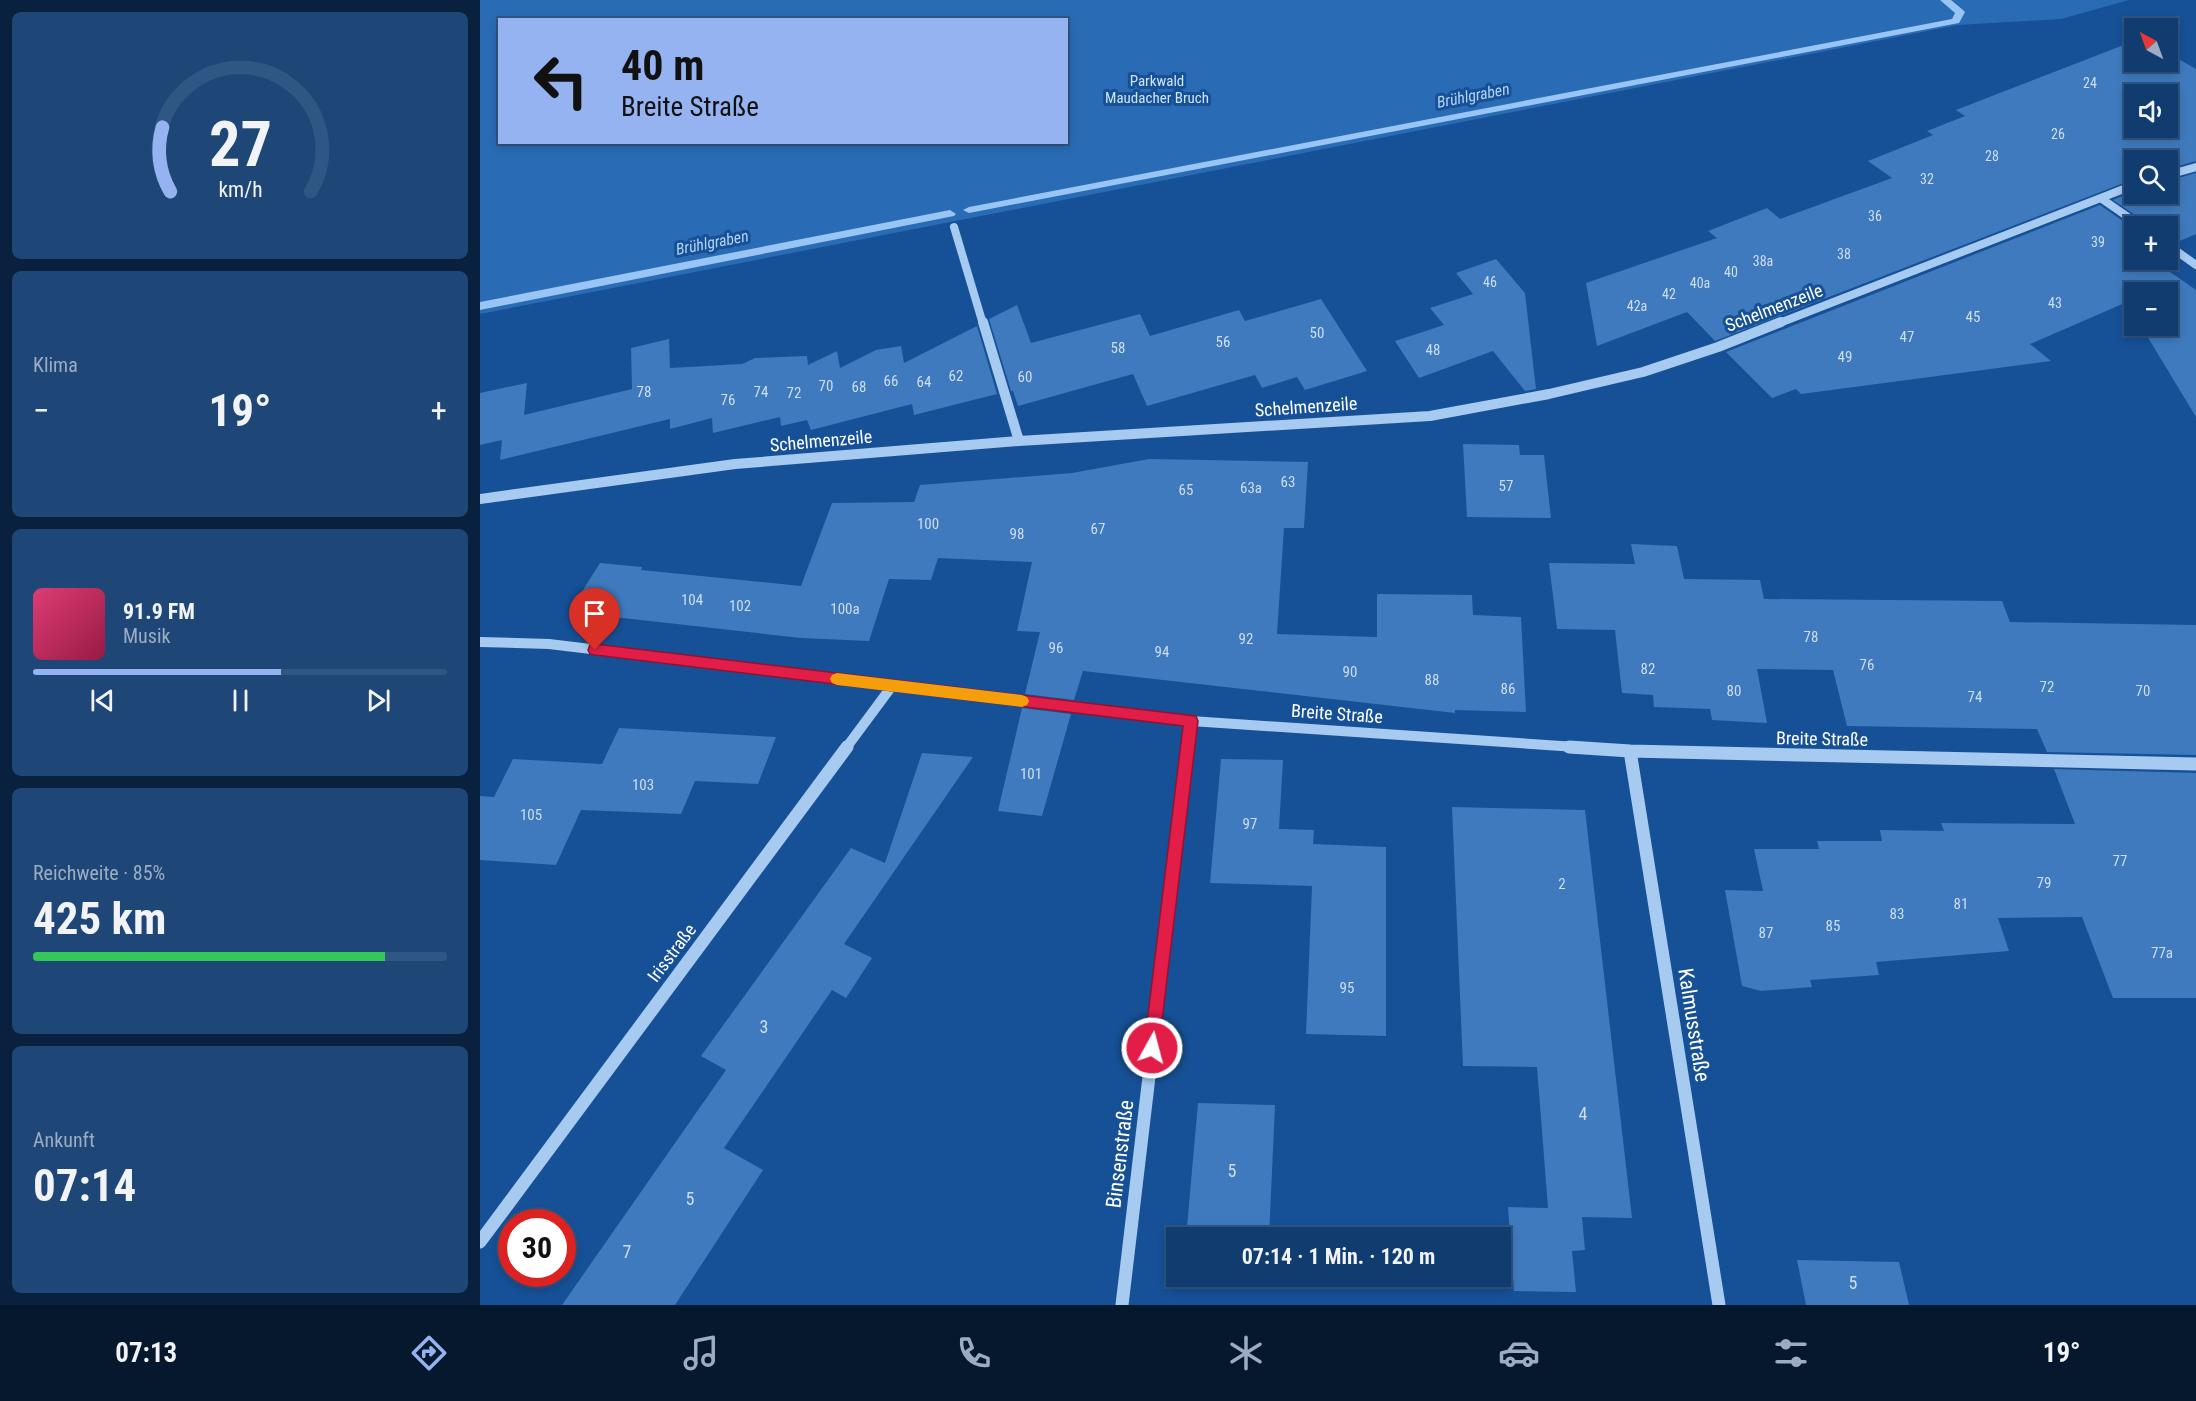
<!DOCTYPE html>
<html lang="de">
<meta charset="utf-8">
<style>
:root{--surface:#103c70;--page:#1e4778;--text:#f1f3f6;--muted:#9cadc3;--line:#305683;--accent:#95b2f1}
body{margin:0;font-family:"Roboto Condensed",sans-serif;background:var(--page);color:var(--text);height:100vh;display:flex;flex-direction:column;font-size:22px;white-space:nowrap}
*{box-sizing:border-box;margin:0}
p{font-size:20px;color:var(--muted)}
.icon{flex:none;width:33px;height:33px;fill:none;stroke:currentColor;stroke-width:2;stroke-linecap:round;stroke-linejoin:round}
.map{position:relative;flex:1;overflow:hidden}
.side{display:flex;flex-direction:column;gap:12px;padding:12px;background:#09213e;width:480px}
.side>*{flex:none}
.top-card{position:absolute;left:18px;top:18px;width:570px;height:126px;border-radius:0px;box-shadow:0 3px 9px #0003,0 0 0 2px var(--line);background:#95b2f1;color:#111;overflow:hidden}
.needle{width:39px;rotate:319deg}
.controls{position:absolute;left:1644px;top:18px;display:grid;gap:12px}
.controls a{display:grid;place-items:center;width:54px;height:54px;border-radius:0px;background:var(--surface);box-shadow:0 3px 9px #0003,0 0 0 2px var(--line);font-size:30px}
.speed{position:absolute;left:18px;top:1209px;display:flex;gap:12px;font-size:30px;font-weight:700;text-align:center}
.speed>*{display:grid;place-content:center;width:78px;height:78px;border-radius:50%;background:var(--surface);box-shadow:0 3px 9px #0003,0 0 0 2px var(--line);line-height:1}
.speed .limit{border:9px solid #d22;background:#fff;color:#111}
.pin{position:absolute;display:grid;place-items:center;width:51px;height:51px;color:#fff;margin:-62px -26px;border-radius:50% 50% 50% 0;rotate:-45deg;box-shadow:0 0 6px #0007}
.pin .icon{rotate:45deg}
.me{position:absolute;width:66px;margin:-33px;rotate:7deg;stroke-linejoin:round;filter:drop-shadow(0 0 4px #0008)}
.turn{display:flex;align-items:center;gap:21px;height:126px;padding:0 24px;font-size:27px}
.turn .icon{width:78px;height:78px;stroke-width:2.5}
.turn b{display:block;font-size:42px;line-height:51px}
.big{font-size:45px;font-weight:700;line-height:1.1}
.side .card{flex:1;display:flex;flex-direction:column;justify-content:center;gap:9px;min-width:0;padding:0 21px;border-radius:9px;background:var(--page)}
.side .dial{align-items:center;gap:0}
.dial svg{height:156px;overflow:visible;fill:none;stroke:var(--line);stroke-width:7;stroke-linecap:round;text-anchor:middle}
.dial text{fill:var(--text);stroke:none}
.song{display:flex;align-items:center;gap:18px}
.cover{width:72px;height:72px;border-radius:9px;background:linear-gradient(135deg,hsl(340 70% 55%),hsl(340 70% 35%))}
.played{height:6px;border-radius:3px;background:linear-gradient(90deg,var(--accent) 60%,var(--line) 60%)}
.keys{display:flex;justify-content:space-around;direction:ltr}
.heat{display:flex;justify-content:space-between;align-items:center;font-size:33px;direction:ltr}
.charge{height:9px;border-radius:4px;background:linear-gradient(90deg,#34c759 85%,var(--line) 0)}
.trip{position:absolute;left:686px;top:1227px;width:345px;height:60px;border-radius:0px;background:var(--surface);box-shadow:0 3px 9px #0003,0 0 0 2px var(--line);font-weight:700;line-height:60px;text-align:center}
.menu{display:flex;height:96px;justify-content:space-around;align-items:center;background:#06182d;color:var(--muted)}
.menu .icon{width:42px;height:42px}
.menu .current{color:var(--accent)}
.menu b{font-size:27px;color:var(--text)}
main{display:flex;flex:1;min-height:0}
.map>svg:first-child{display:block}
.green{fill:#296bb4;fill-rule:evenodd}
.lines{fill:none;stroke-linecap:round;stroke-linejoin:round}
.stream{fill:#99c5f4;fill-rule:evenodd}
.building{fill:#3e7abd;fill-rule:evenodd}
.minor-far2{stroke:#a7caf1;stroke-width:8}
.minor-far1{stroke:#a7caf1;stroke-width:10}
.minor{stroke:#a7caf1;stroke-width:13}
.route{fill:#e11d48;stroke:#92132f;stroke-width:1.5}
.slow{fill:#f59e0b}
.labels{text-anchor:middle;stroke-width:6;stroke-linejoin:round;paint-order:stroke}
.far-number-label{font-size:14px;fill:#cfdeee}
.far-park-label{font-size:15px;fill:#cee4fc;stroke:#165096}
.number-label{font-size:15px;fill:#cfdeee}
.far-water-label{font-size:16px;font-style:italic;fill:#b3d4f8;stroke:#165096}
.street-label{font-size:18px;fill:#fff;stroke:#165096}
.near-number-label{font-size:18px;fill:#cfdeee}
.near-street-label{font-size:21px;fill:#fff;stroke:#165096}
</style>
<main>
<section class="side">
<div class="card dial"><svg viewBox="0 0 100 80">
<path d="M14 69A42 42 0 1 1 86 69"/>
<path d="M14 69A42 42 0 0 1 10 36" stroke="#95b2f1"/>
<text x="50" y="56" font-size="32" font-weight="700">27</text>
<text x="50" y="72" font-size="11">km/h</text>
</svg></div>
<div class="card"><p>Klima</p>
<div class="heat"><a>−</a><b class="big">19°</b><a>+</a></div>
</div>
<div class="card">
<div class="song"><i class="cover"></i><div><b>91.9 FM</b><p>Musik</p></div></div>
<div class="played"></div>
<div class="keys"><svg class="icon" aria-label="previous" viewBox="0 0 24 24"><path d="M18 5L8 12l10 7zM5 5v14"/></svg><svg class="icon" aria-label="pause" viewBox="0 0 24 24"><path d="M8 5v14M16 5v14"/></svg><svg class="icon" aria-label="next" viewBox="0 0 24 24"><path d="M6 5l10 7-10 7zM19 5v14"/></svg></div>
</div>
<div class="card"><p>Reichweite · 85%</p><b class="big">425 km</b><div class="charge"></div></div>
<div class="card"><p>Ankunft</p><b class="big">07:14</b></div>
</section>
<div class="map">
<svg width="1716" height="1305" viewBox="0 0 1716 1305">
<rect width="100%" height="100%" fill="#165096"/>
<!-- green -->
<path class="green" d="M0,0H1649L1581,19L1478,25L0,314ZM20,20H586V142H20Z"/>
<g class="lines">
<!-- stream -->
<path class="stream" d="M1460,0H1471L1483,10L1485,12L1479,23L489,213L483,210L489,207L1472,19L1475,13Z
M470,210L476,214L474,216L0,310V302Z"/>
</g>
<!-- building -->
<path class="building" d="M1654,41V62H1688V53L1716,69V161L1688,169V160H1654V179L1235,341L1207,312L1117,346L1106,283L1237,238L1228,231L1287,208L1300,219L1412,178L1388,161L1453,135L1447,131L1485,116L1476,110ZM1654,94H1688V128H1654Z
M1716,173V234L1695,243L1688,239V226H1667L1664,221L1633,200L1654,191V194H1688V181Z
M1620,205L1654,229V260H1673L1716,290V417L1661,326H1688V292H1654V315L1647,302L1550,344L1571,361L1321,394L1316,389L1292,398L1246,352Z
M1016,259L1045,293L1056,389L1045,391L1013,351L939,378L915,341L964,325L950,308L993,294L976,273Z
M841,299L887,371L825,390L817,377L782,388L775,375L667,406L653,374L538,406L533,391H531L509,319L537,305L551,343L660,314L670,336L759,310L765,321Z
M497,326L517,394L434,415L432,404L331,430L327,420L301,426L300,417L233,433L232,418L190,429V419L20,460L22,440L0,445V393L47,383L44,415L152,389L151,348L189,339L190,368L262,364L275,358L327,356L328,365L357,351L360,368L396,350L421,346L424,363Z
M983,444L1039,445L1040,455H1064L1071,518L987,517Z
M669,459L828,462L824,528H804L797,634L897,637V594L992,595L993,615L1041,617L1046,712L975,710V713L603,671L594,700L545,694L560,632L537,631L552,562L458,558L451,580L409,579L389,641L321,638L89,612L120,563L162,567L161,570L321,586L352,503L434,502L440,485L592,473Z
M1151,544L1197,546L1204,579L1280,580L1284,599L1522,601L1530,622L1716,625V755L1567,752L1557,729L1367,726L1353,670L1277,669L1287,723L1232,720L1230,709L1174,707L1173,695L1142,693L1135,630L1077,629L1069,563L1155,564Z
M542,708L591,714L562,816L518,811Z
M139,728L296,737L278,784L215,781L201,814L101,810L76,865L0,860V796L14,797L33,759L122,764Z
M442,753L493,757L364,944L392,958L366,998L352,990L244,1148L283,1170L214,1276L195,1305H82L246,1070L221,1056L371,848L405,863Z
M741,759L803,760L799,829L834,830L833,844L906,847V1036L826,1034L832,886L730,883Z
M1574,769L1716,773V998H1633L1602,917L1518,918L1529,951L1396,962L1399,975L1330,980L1332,987L1281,991L1262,986L1245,890L1283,891L1274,849H1339L1337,841H1402L1400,830L1464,831L1461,823L1595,824Z
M972,807L1105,810L1152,1218L1102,1217L1105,1250L1092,1251L1096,1292L1034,1291L1028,1207L1068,1208L1057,1067L983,1066Z
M718,1103L795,1105L789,1238H706Z
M1317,1260L1419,1262L1429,1305H1326Z"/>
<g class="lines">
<!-- minor-far2 -->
<path class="minor-far2" d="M1688,175L1716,167
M1622,199L1661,226
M474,227L503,324
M1688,245L1716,265
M1297,324L1654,185"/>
<!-- minor-far1 -->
<path class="minor-far1" d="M503,322L539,441
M0,499L255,464L539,441L950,416L1069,394L1163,372L1238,347L1301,322
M0,642L69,644L711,721L1111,748
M366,748L412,686
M708,748L711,721"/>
<!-- minor -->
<path class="minor" d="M1089,747L1150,751L1716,764
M1150,751L1239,1305
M0,1242L367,747
M642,1305L708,747"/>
</g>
<!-- route -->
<path class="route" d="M115,644L716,716L718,721L678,1054L672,1056L666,1054L664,1048L703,726L115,655L110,654L108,650L110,645Z"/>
<!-- slow -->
<path class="slow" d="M357,673L542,695L547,697L549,701L547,705L542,707L357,685L352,683L350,679L352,675Z"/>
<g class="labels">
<!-- far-number labels -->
<g class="far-number-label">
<text x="1610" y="88">24</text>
<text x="1578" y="139">26</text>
<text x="1512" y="161">28</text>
<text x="1447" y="184">32</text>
<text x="1395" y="221">36</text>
<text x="1618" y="247">39</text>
<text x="1364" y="259">38</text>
<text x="1283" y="266">38a</text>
<text x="1251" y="277">40</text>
<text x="1010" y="287">46</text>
<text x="1220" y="288">40a</text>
<text x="1189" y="299">42</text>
<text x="1575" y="308">43</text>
<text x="1157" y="311">42a</text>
</g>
<!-- far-park labels -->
<g class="far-park-label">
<text x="677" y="86">Parkwald<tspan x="677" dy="17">Maudacher Bruch</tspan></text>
</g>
<!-- number labels -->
<g class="number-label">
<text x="1493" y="322">45</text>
<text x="837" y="338">50</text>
<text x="1427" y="342">47</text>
<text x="743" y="347">56</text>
<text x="638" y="353">58</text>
<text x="953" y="355">48</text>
<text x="1365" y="362">49</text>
<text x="476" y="381">62</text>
<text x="545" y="382">60</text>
<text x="411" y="386">66</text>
<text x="444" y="387">64</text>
<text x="346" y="391">70</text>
<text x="379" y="392">68</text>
<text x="164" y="397">78</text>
<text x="281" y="397">74</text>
<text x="314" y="398">72</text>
<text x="248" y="405">76</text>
<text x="808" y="487">63</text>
<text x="1026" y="491">57</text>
<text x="771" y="493">63a</text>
<text x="706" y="495">65</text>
<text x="448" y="529">100</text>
<text x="618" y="534">67</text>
<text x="537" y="539">98</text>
<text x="212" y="605">104</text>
<text x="260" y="611">102</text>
<text x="365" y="614">100a</text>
<text x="1331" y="642">78</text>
<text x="766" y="644">92</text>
<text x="576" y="653">96</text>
<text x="682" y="657">94</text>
<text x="1387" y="670">76</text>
<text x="1168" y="674">82</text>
<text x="870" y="677">90</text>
<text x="952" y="685">88</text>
<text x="1567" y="692">72</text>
<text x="1028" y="694">86</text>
<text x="1254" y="696">80</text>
<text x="1663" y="696">70</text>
<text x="1495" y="702">74</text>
<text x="551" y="779">101</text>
<text x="163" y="790">103</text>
<text x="51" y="820">105</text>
<text x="770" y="829">97</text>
<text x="1640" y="866">77</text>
<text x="1564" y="888">79</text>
<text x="1082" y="889">2</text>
<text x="1481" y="909">81</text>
<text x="1417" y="919">83</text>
<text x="1353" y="931">85</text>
<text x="1286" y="938">87</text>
<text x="1682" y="958">77a</text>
<text x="867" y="993">95</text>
</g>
<!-- far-water labels -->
<g class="far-water-label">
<text transform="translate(993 95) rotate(-11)" y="6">Brühlgraben</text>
<text transform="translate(232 242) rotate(-11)" y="6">Brühlgraben</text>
</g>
<!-- street labels -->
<g class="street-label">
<text transform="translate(1294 308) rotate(-21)" y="6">Schelmenzeile</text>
<text transform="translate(826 407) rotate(-4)" y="6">Schelmenzeile</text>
<text transform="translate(341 441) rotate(-5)" y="6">Schelmenzeile</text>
<text transform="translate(857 714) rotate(4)" y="6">Breite Straße</text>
<text transform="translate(1342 739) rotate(1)" y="6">Breite Straße</text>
<text transform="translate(192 953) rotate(-53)" y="6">Irisstraße</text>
</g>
<!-- near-number labels -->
<g class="near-number-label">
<text x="284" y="1033">3</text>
<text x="1103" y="1120">4</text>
<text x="752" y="1177">5</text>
<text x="210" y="1205">5</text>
<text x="147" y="1258">7</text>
<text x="1373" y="1289">5</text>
</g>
<!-- near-street labels -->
<g class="near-street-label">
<text transform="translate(1214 1025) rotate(81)" y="7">Kalmusstraße</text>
<text transform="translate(640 1154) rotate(-83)" y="7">Binsenstraße</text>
</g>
</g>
</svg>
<div class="controls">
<a><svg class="needle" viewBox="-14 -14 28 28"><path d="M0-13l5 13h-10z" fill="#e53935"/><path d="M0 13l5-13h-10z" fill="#9cadc3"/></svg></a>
<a><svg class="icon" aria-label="sound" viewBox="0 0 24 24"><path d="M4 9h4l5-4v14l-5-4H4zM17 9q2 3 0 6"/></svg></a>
<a><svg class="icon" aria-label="search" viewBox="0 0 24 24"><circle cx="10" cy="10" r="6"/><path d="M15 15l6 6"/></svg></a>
<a>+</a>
<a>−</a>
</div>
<div class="speed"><div class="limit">30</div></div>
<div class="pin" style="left:115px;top:650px;background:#d93025"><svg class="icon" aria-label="arrive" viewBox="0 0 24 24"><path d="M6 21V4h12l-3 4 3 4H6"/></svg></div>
<svg class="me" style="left:672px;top:1048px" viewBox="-20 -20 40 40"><circle r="17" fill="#e11d48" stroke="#fff" stroke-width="3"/><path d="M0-11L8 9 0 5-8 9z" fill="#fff"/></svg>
<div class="trip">07:14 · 1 Min. · 120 m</div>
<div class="top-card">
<div class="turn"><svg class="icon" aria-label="left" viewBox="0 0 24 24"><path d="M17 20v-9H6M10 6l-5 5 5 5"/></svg><div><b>40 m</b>Breite Straße</div></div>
</div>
</div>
</main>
<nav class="menu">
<b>07:13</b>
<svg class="icon current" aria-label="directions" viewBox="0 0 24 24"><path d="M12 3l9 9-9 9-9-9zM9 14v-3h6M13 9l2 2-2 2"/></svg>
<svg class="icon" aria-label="music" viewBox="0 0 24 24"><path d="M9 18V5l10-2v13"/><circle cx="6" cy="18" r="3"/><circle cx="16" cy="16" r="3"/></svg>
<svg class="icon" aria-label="phone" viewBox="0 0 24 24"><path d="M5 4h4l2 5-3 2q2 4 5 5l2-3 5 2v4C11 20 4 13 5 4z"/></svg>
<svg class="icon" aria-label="climate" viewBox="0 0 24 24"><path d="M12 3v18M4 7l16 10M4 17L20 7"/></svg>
<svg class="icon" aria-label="car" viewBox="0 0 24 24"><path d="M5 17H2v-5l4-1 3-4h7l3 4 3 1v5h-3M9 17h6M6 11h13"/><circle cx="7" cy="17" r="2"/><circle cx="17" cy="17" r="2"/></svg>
<svg class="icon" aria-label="filters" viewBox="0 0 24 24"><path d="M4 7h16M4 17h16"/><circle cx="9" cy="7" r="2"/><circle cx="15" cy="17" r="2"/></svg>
<b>19°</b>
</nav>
